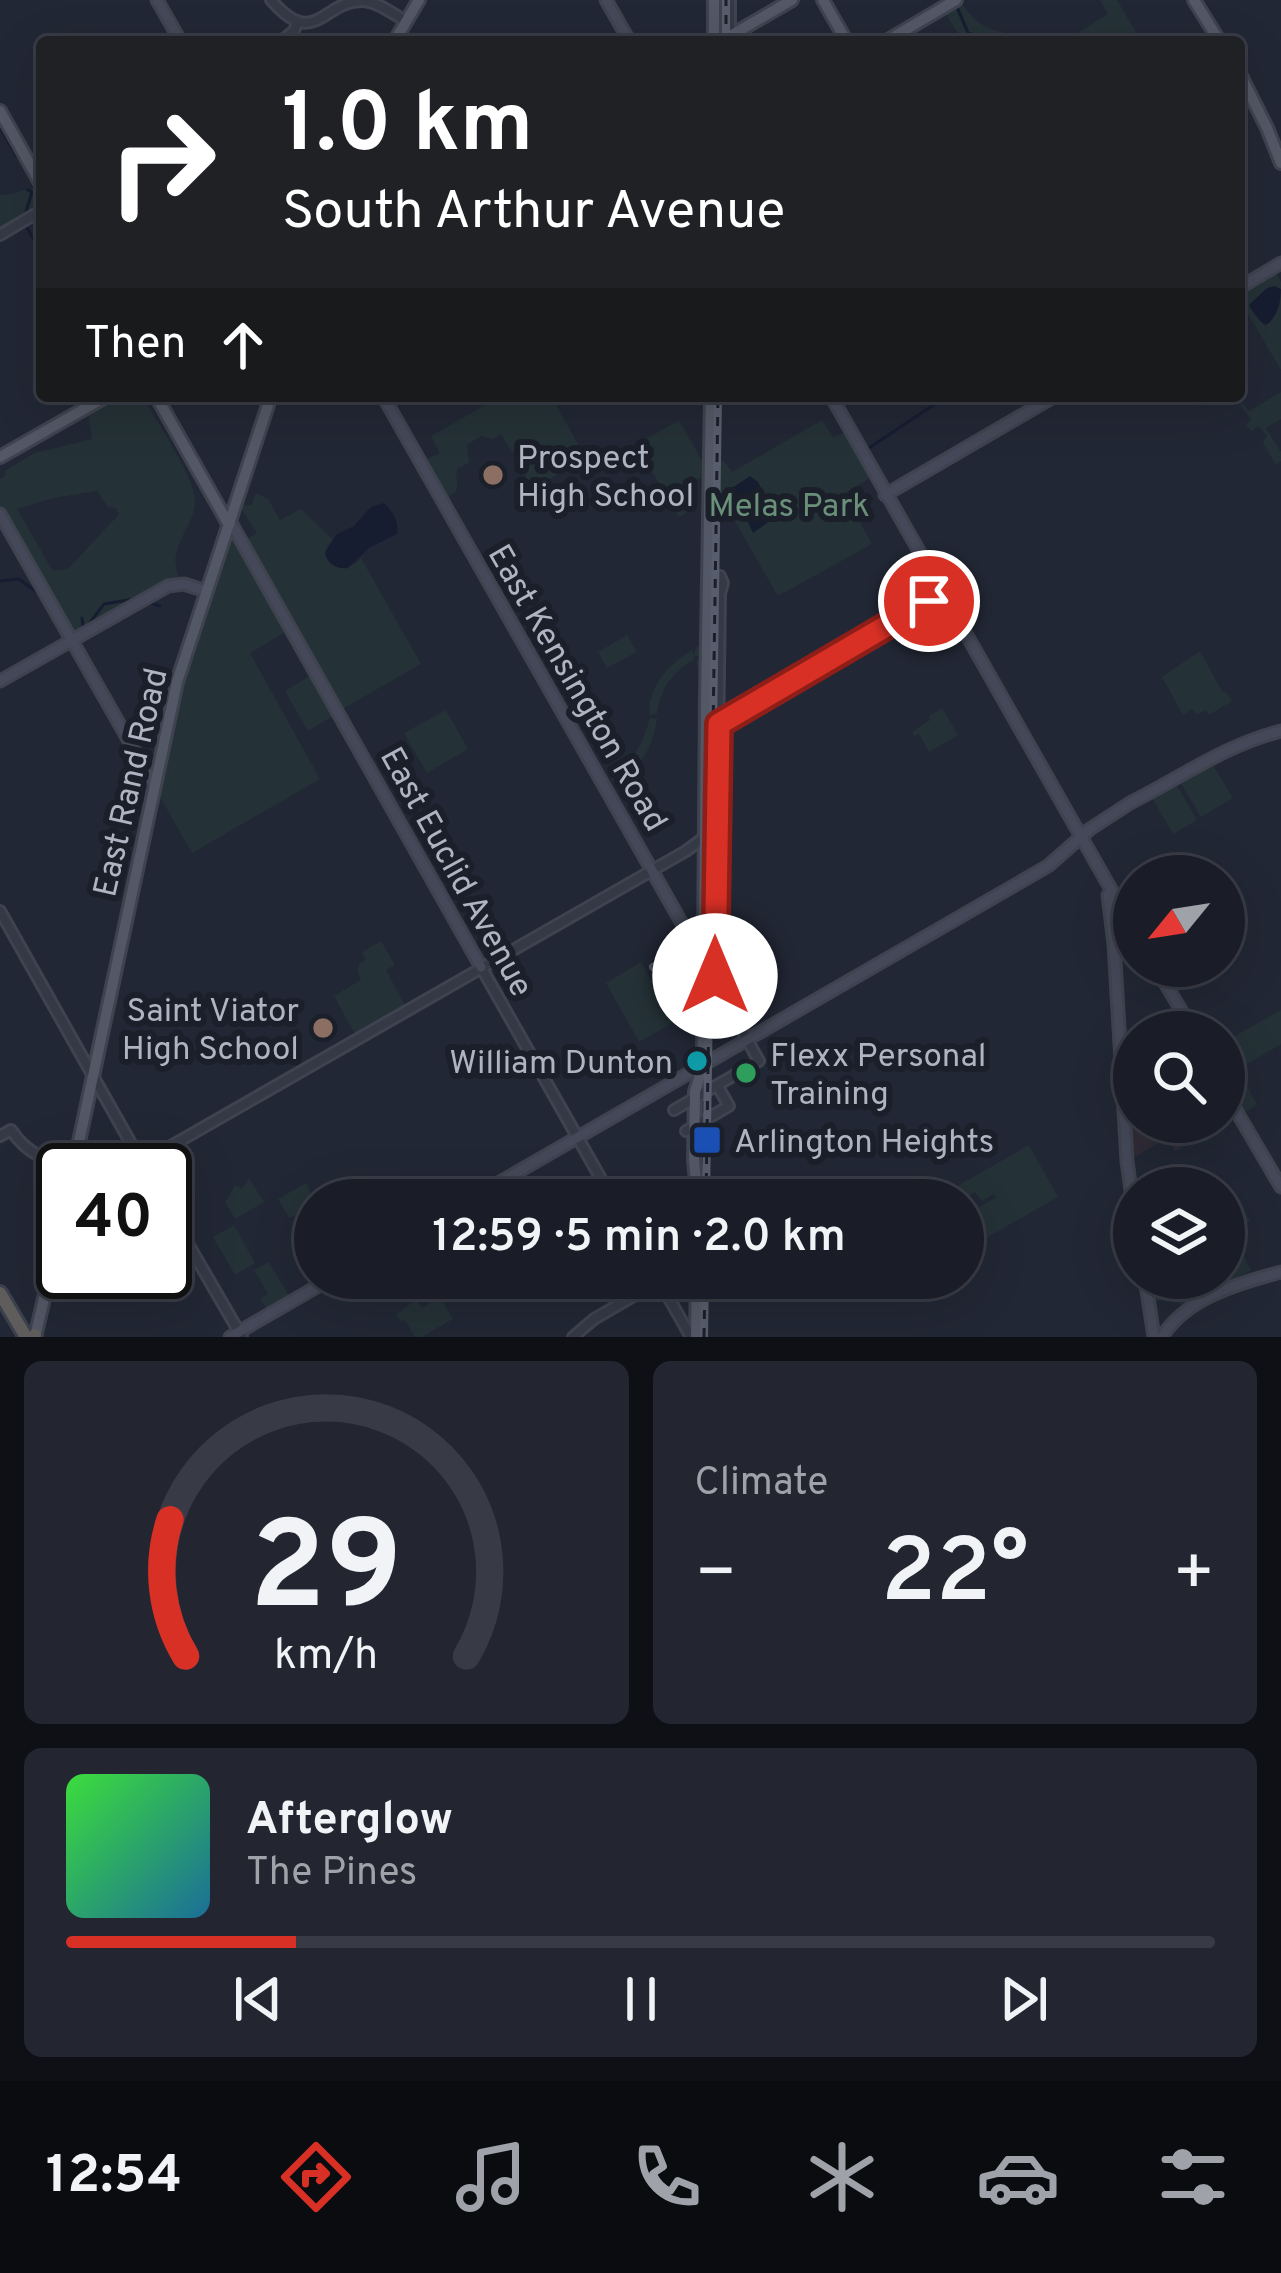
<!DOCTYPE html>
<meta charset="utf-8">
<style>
:root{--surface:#1a1d28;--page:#232630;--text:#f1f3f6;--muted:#9fa2a8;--line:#383b45;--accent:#d93025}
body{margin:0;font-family:Overpass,sans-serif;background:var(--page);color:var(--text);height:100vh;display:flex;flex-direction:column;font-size:45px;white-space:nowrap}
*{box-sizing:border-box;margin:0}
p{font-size:39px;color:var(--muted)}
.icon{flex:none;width:66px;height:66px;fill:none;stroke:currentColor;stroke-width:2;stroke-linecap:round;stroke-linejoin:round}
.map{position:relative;height:1337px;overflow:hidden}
.panel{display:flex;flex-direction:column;gap:24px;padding:24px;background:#0e1016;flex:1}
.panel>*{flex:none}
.top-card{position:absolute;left:36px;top:36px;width:1209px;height:366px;border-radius:12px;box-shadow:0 12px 48px #0002,0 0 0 3px var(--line);background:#202124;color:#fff;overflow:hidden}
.needle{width:78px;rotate:240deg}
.controls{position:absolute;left:1113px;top:855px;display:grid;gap:24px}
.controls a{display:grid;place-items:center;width:132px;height:132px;border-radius:50%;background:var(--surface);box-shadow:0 12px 48px #0002,0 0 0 3px var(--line);font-size:60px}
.speed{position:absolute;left:36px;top:1143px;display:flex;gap:24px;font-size:60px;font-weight:700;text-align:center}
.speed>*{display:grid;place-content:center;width:156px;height:156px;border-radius:50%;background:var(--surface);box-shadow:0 12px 48px #0002,0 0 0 3px var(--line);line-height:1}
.speed .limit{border:6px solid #111;border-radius:18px;background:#fff;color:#111}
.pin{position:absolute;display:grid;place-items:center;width:102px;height:102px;color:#fff;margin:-51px;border:6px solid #fff;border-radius:50%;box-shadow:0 3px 12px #0007}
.me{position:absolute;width:132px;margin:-66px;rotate:0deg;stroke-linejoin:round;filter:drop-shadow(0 0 9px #0008)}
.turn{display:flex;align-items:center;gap:42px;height:252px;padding:0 48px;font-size:54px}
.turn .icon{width:156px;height:156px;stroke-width:2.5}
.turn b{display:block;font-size:84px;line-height:102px}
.then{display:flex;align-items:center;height:114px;padding:0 48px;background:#0003;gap:24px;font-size:45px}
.big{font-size:90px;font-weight:600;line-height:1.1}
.panel .tile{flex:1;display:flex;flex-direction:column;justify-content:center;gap:18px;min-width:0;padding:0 42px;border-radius:18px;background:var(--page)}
.panel .dial{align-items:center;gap:0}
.dial svg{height:312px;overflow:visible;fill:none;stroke:var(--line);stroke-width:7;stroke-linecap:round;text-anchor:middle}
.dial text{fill:var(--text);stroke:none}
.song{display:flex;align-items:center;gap:36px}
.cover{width:144px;height:144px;border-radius:18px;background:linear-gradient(135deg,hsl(120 70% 55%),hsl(200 70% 35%))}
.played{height:12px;border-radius:6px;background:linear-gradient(90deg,var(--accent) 20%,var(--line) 20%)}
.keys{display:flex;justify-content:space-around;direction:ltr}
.heat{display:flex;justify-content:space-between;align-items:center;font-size:66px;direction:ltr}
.panel .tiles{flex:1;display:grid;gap:24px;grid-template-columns:1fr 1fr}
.tile:last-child{grid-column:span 2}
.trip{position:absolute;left:294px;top:1179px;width:690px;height:120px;border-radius:60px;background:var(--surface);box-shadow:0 12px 48px #0002,0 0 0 3px var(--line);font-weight:600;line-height:120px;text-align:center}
.tabs{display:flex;height:192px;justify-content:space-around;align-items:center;background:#0a0c10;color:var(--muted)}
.tabs .icon{width:84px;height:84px}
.tabs .current{color:var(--accent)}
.tabs b{font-size:54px;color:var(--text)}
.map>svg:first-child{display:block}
.medical{fill:#302c37}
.green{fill:#243136;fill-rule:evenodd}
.water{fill:#171d31}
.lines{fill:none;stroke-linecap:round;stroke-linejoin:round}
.stream{stroke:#171d31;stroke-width:3}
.tertiary-casing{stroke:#3f434f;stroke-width:14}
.secondary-casing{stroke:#3f434f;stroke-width:15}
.primary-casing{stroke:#3f434f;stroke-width:16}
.trunk-casing{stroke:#3d414d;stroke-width:18}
.tertiary{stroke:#353946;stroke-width:8}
.secondary{stroke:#444858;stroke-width:9}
.primary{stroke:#535866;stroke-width:10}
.trunk{stroke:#5f5e5c;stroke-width:12}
.rail-casing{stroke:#575d6c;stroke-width:8}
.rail{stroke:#1b1f2a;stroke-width:3;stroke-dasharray:9;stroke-linecap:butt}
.route-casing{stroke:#8d1f18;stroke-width:30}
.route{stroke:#d93025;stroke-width:21}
.education-dot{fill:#8d6e63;stroke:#1b1f2a;stroke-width:4.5}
.culture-dot{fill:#0f9aa8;stroke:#1b1f2a;stroke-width:4.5}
.leisure-dot{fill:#2e9e5b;stroke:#1b1f2a;stroke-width:4.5}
.transit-dot{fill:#1a4fb4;stroke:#1b1f2a;stroke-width:4.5}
.labels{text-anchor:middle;stroke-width:12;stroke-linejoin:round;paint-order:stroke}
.poi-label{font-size:33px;fill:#b0b4c2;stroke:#1b1f2a;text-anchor:start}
.park-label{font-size:33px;fill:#6a9079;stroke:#1b1f2a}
.street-label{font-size:33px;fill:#b0b4c2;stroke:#1b1f2a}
</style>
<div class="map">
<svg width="1281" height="1337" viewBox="0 0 1281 1337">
<rect width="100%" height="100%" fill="#222735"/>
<!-- medical -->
<path class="medical" d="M1134,1119V1122H1194L1180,1130L1188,1144L1175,1151L1167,1138L1131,1159L1128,1122Z"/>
<!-- green -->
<path class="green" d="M960,0C983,38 1000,27 1035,42H969L957,32L944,11Z
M1100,0H1117L1136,32L1118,42H1079L1076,34L1108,14Z
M33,189L42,194V209L0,233V195C12,195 21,190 33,189Z
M1275,271L1281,282V370L1239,299V292Z
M1281,392V419L1266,428L1281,452V461L1276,465L1263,443L1267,435L1258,426L1252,431L1246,425L1251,419L1240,405L1242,403L1249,411Z
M116,396H142C156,420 193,474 195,500C196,519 179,536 176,555C174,563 178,574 180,583L72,636L0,508V479L6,475L4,471L35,453L92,439L88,412ZM97,491L108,507L116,508L119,514L68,569L53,571L17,509L53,498Z
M501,396H551L586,458L533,489L519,465L530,455L525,445L512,452L501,434L492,439L481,436L467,445L469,463L458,468C452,484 466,487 446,498L422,461L440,453L431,436Z
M679,420L704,464L708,463V478L697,479V507L679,517L636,445Z
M822,420L833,438L847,431L873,476L844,494L872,544L778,596L732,516L718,523L719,461H724L732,472Z
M256,493L268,499L280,520L301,509L333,540L327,546L326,558L355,564L361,558L421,664L339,711L244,541L257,533L239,505H252Z
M229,534H233L289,630L250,653L320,779L192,853L156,790L178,687Z
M627,635L637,652L607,668L598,652Z
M705,643L703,682L696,661L701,656H694L693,660C672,673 660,689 657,714L649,715C649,685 667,666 692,650L694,655L696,647Z
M1200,651L1223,693L1226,692L1232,701L1209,715L1206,710L1197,715L1192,709L1183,715L1162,677Z
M313,674L336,714L308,731L285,691Z
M942,708L958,735L929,752L919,734L914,736L912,732L930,720L929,716Z
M446,710L468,749L427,773L404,733Z
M650,718L657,719C653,748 640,768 616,783L612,782L613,776C635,760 643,742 650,718Z
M1211,762L1233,798L1201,817L1179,780Z
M1175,782L1197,820L1173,834L1151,796Z
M381,941L395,965L386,970L406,1007L356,1036L334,996L361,980L357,971L359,964L366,960L362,952Z
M697,959L700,965V1007L691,1013L685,1004L680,1006L685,1016L639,1042L606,983L641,962L653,984Z
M1281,1010V1044L1238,1069L1257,1105L1243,1113L1224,1080V1042Z
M1029,1145L1058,1197L979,1242L964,1217L996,1197L993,1194L982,1201L975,1192L964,1199L967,1213L963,1215V1200H954L949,1191Z
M249,1178L264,1202L235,1219L225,1202L235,1185L242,1189Z
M306,1183C315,1199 315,1210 315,1227L308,1231L306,1222L302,1223L297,1215L289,1218L278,1199Z
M1229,1185L1250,1221L1231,1232L1251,1270L1183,1309L1174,1292L1154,1304L1150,1278H1224V1188Z
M234,1225L255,1263L235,1275L213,1237Z
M269,1262L290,1298L268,1309L260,1299L268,1294L254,1270Z
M440,1297L453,1319L422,1337H415L405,1320L400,1321L396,1314L416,1300L422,1308Z"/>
<!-- water -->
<path class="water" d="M1274,286L1281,289C1281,303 1277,318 1266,325C1261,324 1251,309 1249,305L1267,288Z
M750,476L758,482L775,517L753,533L732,488Z
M384,503C392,510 400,523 397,534L369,548L348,568C337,570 326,563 325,552L337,534L354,526L371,507Z"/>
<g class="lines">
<!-- stream -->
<path class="stream" d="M957,7L968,33L990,42
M0,127L17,157
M25,215L32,192L28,190
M25,224L42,254
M869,448L947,396
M0,581L19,579L38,593
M145,601L160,606
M82,618L83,626L86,628L104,604L140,598"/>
<!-- tertiary casing -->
<g class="tertiary-casing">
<path id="tertiary" d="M271,0C315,51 323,0 363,1C378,2 393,14 406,21
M730,40V0
M280,42L294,31L298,21
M0,235L42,210
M719,717L732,715L943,593
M0,911L146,1170
M481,967L613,1200
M674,1110L759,1061L718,987L715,976L720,594L723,583L720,576L709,575
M686,1131L729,1106L717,1085
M0,1136L11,1130C33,1163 59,1162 95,1170
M129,1170L686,851L705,837
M165,1204L242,1337
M659,1281L691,1337
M573,1337L594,1319L665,1278"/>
</g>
<!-- secondary casing -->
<g class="secondary-casing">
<path id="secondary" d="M157,0L181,42
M606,0L630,42
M1239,288L1281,263
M383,396L701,957
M831,396L1129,921
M885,495L1055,396
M0,514L154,785
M230,521L481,967
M0,681L168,586L184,584L206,591
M1130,803C1180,778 1225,745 1281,731
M1108,895L1114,944L1127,1161L1134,1212
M1155,966L1194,1032
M1224,1090L1281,1187
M469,1200L1048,866L1090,829L1130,803
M1145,1278L1154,1337
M230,1337L332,1278
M1162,1337C1186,1298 1239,1283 1281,1272"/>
</g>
<!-- primary casing -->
<g class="primary-casing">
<path id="primary" d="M823,0L847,42
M1194,0L1220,42
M394,42L419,0
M714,42V0
M720,42L792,0
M885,42L956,0
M1239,72L1267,128L1281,163
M0,111L42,186
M156,396L229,525
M0,457L107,396
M706,703L711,396
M73,1170L177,682L271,396
M698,1200L694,1161L695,1092L703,1065L706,701
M35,1337L63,1218
M696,1337L697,1278"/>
</g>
<!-- trunk casing -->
<g class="trunk-casing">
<path id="trunk" d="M0,1293L26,1337
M34,1337L35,1335"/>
</g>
<!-- tertiary -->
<use href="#tertiary" class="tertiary"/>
<!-- secondary -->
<use href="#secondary" class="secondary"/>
<!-- primary -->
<use href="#primary" class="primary"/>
<!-- trunk -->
<use href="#trunk" class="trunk"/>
<!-- rail casing -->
<g class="rail-casing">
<path id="rail" d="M726,42V0
M653,967C675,954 703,947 709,919
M706,1200L718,396
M704,1337L705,1278"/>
</g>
<!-- rail -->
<use href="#rail" class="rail"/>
</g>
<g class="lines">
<!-- route casing -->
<g class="route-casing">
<path id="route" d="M715,976L719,724L929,601"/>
</g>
<!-- route -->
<use href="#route" class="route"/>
</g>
<!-- markers -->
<g class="education-dot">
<circle cx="493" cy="475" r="12"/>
<circle cx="323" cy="1028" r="12"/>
</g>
<circle class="culture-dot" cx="697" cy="1061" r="12"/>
<circle class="leisure-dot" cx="746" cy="1073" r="12"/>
<rect class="transit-dot" x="692" y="1125" width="30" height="30" rx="6"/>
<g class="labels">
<!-- poi labels -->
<g class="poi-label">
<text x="517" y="468">Prospect<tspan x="517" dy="38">High School</tspan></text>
<text x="299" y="1021" text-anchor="end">Saint Viator<tspan x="299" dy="38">High School</tspan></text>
<text x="770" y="1066">Flexx Personal<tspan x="770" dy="38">Training</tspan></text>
<text x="673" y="1073" text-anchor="end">William Dunton</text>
<text x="734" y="1152">Arlington Heights</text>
</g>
<!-- park labels -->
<g class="park-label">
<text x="789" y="516">Melas Park</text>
</g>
<!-- street labels -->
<g class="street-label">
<text transform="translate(579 687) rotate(60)" y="12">East Kensington Road</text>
<text transform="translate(129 782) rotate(-77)" y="12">East Rand Road</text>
<text transform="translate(458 871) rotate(61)" y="12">East Euclid Avenue</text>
</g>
</g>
</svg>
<div class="controls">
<a><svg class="needle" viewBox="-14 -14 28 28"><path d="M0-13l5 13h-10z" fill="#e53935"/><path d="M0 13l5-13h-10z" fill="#9fa2a8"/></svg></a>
<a><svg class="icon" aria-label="search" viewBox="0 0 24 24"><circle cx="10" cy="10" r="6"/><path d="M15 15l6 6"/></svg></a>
<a><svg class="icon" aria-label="layers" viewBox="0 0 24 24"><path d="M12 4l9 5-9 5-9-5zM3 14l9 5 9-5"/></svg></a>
</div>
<div class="speed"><div class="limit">40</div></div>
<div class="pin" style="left:929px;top:601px;background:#d93025"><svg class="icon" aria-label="arrive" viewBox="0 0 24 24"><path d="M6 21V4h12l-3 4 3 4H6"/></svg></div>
<svg class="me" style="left:715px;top:976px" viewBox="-20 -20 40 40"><circle r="19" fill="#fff"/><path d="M0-13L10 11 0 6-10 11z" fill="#d93025"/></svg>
<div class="trip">12:59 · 5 min · 2.0 km</div>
<div class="top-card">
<div class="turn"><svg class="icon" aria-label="right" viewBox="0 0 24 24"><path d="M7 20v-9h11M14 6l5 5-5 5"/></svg><div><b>1.0 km</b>South Arthur Avenue</div></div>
<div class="then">Then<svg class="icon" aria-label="ahead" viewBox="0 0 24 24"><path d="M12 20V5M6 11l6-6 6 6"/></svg></div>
</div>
</div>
<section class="panel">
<div class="tiles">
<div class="tile dial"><svg viewBox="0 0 100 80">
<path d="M14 69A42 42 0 1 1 86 69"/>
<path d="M14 69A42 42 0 0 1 10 34" stroke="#d93025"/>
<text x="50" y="56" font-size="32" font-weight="700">29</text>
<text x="50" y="72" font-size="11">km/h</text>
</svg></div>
<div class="tile"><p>Climate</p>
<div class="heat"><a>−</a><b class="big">22°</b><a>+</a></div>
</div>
<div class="tile">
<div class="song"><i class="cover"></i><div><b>Afterglow</b><p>The Pines</p></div></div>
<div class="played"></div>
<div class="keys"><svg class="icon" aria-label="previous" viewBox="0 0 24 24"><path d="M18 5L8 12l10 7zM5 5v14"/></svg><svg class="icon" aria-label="pause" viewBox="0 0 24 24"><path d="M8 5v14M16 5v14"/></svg><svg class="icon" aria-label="next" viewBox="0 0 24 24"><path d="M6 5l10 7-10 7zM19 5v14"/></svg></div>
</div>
</div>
</section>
<nav class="tabs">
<b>12:54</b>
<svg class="icon current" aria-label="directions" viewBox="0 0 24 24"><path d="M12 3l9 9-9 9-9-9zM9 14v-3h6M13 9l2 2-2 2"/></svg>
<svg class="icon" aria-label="music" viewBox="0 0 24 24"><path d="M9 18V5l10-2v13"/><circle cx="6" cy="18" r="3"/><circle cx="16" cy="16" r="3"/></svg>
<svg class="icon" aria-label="phone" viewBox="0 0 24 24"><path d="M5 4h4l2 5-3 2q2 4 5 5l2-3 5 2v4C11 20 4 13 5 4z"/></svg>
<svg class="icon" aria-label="climate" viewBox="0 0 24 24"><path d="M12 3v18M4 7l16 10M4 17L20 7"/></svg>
<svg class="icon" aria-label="car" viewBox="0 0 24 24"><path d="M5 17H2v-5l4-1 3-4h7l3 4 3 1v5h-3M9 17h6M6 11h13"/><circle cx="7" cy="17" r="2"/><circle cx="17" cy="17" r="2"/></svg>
<svg class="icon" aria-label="filters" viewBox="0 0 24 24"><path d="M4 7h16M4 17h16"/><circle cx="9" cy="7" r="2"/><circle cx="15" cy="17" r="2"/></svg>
</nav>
